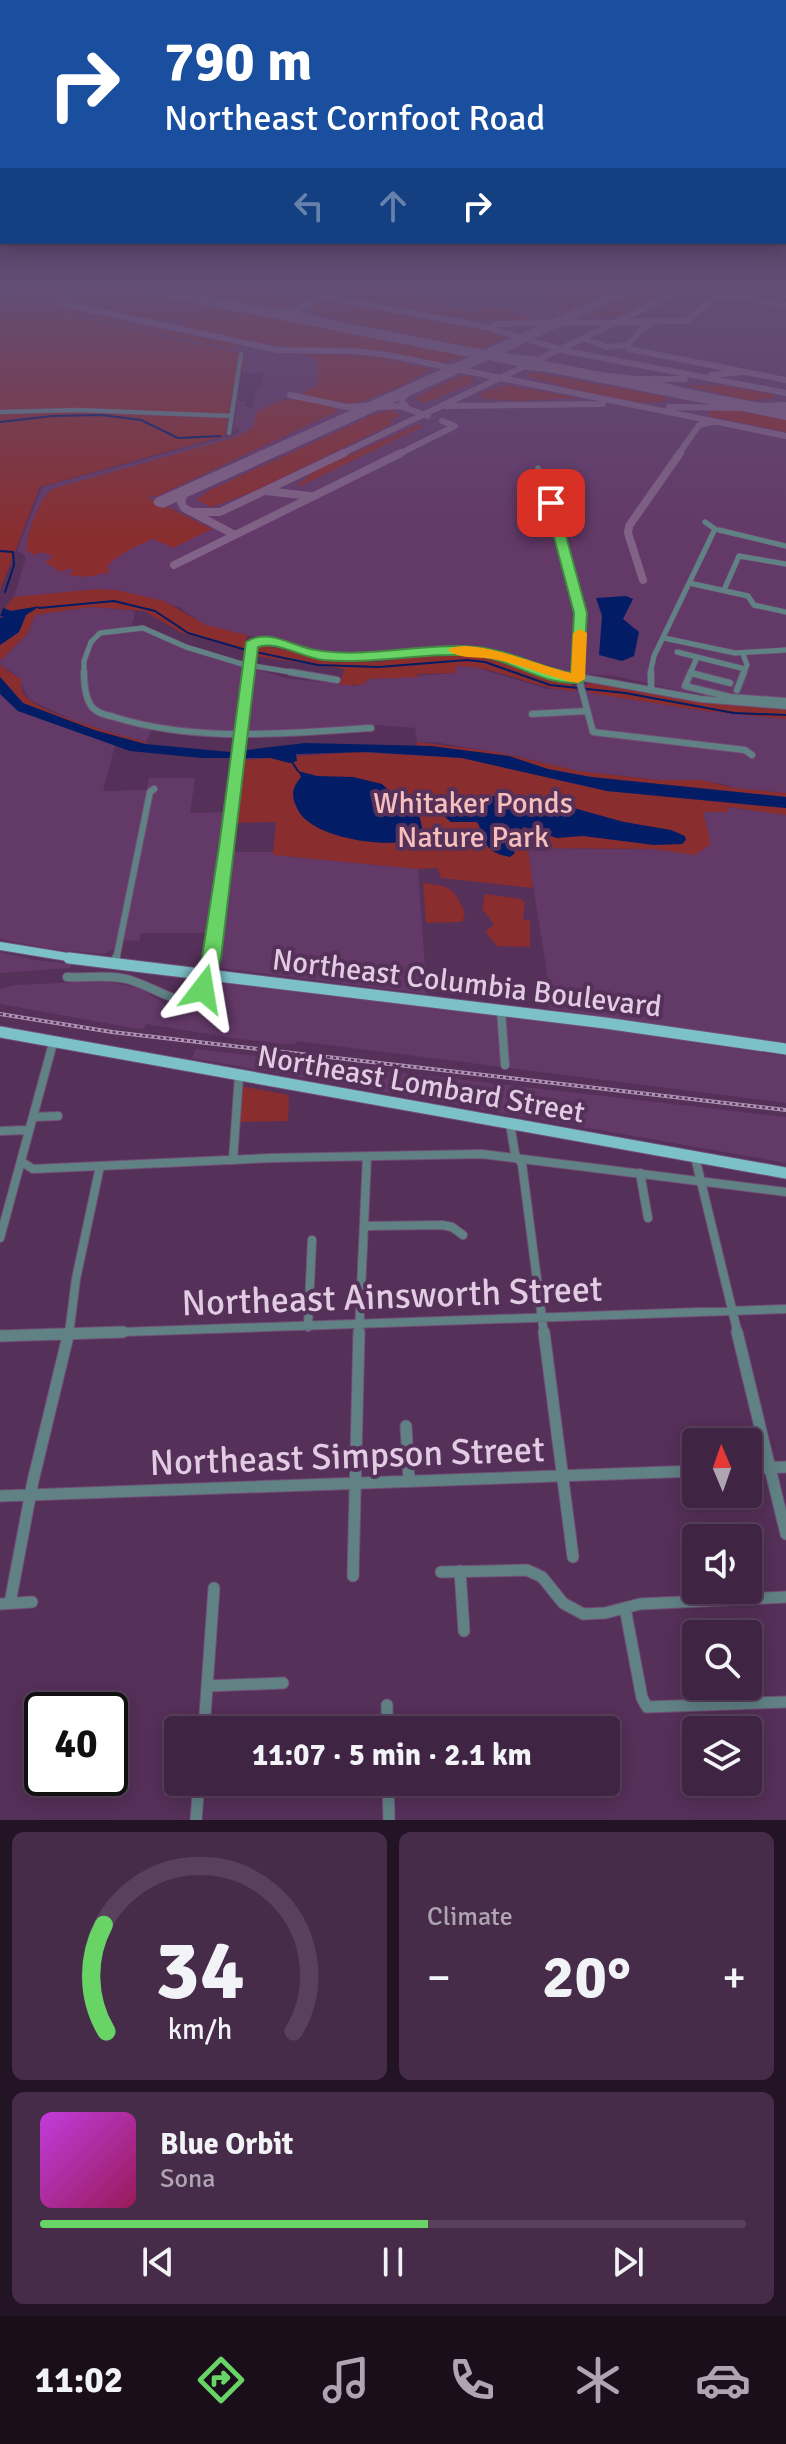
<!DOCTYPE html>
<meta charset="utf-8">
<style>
:root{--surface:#402443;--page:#472c4a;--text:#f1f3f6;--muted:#aea4b2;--line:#59415c;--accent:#67d465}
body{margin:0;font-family:Signika,sans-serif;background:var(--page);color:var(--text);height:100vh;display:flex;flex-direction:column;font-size:30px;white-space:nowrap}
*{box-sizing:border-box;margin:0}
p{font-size:26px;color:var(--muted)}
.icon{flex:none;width:44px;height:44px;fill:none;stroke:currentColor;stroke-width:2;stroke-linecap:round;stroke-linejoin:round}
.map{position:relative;height:1820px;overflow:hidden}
.drawer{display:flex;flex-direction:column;gap:12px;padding:12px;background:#231425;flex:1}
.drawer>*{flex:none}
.top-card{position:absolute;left:0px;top:0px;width:786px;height:244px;box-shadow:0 4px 20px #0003,0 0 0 2px var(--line);background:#1a4fa0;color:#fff;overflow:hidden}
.needle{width:52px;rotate:358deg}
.controls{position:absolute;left:682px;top:1428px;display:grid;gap:16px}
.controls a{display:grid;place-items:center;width:80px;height:80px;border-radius:8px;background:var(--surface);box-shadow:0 4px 20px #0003,0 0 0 2px var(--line);font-size:40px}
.speed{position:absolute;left:24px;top:1692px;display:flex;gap:16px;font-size:40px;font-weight:700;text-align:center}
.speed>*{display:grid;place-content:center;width:104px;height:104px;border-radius:50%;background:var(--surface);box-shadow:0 4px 20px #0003,0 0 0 2px var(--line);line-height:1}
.speed .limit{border:4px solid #111;border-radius:12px;background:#fff;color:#111}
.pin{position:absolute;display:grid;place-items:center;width:68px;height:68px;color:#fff;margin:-34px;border-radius:16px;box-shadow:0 4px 12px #0006}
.me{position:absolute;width:88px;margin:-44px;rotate:14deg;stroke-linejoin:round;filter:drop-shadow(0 0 6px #0008)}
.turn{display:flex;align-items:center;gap:28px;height:168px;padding:0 32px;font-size:36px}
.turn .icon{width:104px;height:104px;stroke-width:2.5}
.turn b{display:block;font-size:56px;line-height:68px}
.lanes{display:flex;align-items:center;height:76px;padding:0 32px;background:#0003;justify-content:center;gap:40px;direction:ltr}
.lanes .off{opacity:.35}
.big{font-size:60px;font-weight:700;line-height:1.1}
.drawer .widget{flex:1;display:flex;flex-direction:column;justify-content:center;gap:12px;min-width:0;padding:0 28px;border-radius:12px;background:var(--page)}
.drawer .dial{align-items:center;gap:0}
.dial svg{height:208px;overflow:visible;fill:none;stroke:var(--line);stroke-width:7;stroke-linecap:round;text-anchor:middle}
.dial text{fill:var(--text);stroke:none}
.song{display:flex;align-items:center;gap:24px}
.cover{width:96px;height:96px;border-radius:12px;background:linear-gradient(135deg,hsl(290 70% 55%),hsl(330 70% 35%))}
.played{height:8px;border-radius:4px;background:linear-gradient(90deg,var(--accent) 55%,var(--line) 55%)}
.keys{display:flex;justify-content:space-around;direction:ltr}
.heat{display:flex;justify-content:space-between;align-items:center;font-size:44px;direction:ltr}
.drawer .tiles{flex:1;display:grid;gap:12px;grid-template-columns:1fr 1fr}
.widget:last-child{grid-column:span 2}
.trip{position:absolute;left:164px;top:1716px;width:456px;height:80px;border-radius:8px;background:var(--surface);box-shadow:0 4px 20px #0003,0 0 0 2px var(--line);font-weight:700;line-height:80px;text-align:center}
.tabs{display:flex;height:128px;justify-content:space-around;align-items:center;background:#1a0e1b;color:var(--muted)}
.tabs .icon{width:56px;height:56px}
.tabs .current{color:var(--accent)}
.tabs b{font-size:36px;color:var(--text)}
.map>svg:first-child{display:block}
.built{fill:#633968}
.green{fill:#892d2e;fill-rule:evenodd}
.water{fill:#021d66}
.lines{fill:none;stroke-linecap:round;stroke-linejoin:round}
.stream{stroke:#021d66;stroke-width:2}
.taxiway-far1{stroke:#826286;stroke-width:6}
.taxiway{stroke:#826286;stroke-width:8}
.runway{fill:#826286;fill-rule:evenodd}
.minor-far4-casing{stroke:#714f75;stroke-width:5}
.minor-far3-casing{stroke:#714f75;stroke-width:6}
.minor-far2-casing{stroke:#714f75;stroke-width:8}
.minor-far1-casing{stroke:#714f75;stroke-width:10}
.minor-casing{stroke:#714f75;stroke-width:13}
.major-far1-casing{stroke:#714f75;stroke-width:10}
.major-casing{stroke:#714f75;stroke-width:13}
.minor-far4{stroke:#618285;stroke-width:4}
.minor-far3{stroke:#618285;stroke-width:5}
.minor-far2{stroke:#618285;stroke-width:6}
.minor-far1{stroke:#618285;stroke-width:8}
.minor{stroke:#618285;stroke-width:11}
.major-far1{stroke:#7cc1c7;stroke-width:8}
.major{stroke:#7cc1c7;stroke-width:11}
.rail-casing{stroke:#af93b2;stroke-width:4}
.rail{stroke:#553059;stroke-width:2;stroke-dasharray:3;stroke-linecap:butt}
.route{fill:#67d465;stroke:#438a42;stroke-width:2}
.slow{fill:#f59e0b}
.labels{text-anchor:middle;stroke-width:8;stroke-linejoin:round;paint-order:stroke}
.park-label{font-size:30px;fill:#f6bfbb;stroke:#553059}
.street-label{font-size:30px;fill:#e2cce4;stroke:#553059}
.near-street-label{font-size:36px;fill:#e2cce4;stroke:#553059}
</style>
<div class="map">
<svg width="786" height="1820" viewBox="0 0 786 1820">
<rect width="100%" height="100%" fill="#553059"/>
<!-- built -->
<path class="built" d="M0,286H786V702L685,692L615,676L559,672L516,656L476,647H450L381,654L327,653L301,647L282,639L240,635L206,626L179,607L117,590L14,597L26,557L17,550L42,487L238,434L240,429L234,427L237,401H246L245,407H253L255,389L262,388L263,373H242L244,354L44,310L34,302L0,295Z
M91,607L131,610L135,613L131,628L146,629L196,652L286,678L355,686L369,679L455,673L456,666H471L547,689L586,691L705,711L786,719V793L735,788L720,783L659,780L578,771L516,756L434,742H417L415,728L375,725L254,733L153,727L146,742L127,737L79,723L30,700L15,674L2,667L0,661L28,633L35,615Z
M0,694L18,711L115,745L103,791L147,790L149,778H195L190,813L225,812L211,923H208L206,933H141L139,941L117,940L113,950L103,954L51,949L0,939Z
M728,807L786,815V1043L550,1009L546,985H549L527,848L654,849L681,853L702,812H727Z
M232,852H274V855L418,869L427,994L220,968L217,965Z
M0,952L35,960L72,964L70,968L0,973Z
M103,981L140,988L168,1007L181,1010L206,1001L220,983L597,1028L786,1056V1103L296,1041L295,1045L239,1039L146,1024L144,1029L132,1028L0,1004V989L15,985Z
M196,1049L786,1117V1163L192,1058Z"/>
<!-- green -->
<path class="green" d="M0,286H73C53,307 26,298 0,292Z
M106,286L465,356L445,363L367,350L291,348L186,328L184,323C167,319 154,321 139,319C116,316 89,310 69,302L79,293Z
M160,286H248L300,299L280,309Z
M348,286H387L469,313L492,305L539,320L477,321L343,296L348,291Z
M546,286H622L559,314Z
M649,288L663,290C660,299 648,300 639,304C628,310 611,325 591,315Z
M0,295L34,302L44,310L245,354L242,373H236L225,436L40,487L0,590Z
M39,302L51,303L63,308L238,345L233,349C173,336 114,324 52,310Z
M334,302L488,331L506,337L481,349L327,318L309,311L318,303Z
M308,354L374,356L432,369L399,387L355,404L308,397L303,393L318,383V360L305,356Z
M533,372L663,396L669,400C637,410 558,385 525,376Z
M467,375L473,376V383L425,403L415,398L454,378Z
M506,385L580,398L515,401L478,398L487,391Z
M685,385H720L772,394L776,398L748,401Z
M284,399L312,401L340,410L157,496L147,497L212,529L173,548L153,539C136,546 120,553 107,566L110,572L87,577L67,575L73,571L70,568L61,572L45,562L53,557L43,552L35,555L27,551C25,535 39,500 52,489L236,437L252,428L257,412Z
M390,410L401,415L391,420L392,424L252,492L212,507L197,500L208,491L375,414Z
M711,410L740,411L786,420V432L708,416Z
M417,425L424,426L301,486L297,485L318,469Z
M97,589L117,590L164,601L206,625L247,635L245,651L182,633L144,611L91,607L35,615L28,633L0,661V645L19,632L26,615L39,607L7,611L6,607L14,597Z
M262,645L336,661L376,662L449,653L479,654L570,682L577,691C535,690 499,666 456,666V673L418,674V677L369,679L362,685H340L344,669L254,656L253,648Z
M0,662L2,667L21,679C21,686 21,692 26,697C40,713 122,736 146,742L145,744L94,730L23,703L0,677Z
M591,683L700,700L786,709V719L705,711L590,693L585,685Z
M417,742L497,752L578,771L658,780H702L735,788L786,793V797L591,777L548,769L509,756L417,746Z
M356,752L462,758L607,791L786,808V815L728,807V812H703L711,844L695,855L654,849L528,848L533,888L441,878L438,868L418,869L273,855L276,822L235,823L244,760ZM624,822L679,833L654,845L638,841Z
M423,883C451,886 454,888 465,913L462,922L426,923Z
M485,894L521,899L525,903L523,920L530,921V947L497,946L485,932L494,924L482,909Z
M240,1086L289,1095L288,1121L238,1122Z"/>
<!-- water -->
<path class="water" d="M626,596L633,599L623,619L639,632L634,656L622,661L599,655L602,616L596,598Z
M40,606L26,615L19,632L0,645V618L5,617L0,616L3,608L11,611Z
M0,677L23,703L94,730L145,744L230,752L305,743L431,746L509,756L548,769L591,777L786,797V808L607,791L462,758L368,752L296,754L297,761L290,763L270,758H202L130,751L18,711L0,694Z
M298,771L317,776L353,777L382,784L400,801L418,809L422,828L417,839C388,849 313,839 298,810C291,797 291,789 301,777Z
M493,796L517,803L552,802L624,822L671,830L685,836L686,840L682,844L654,845L583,836L557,838L524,827L507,841L515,853L510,857C481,851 489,843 477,822H451L438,811L440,806L454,800Z"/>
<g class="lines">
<!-- stream -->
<path class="stream" d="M0,422L52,416L102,415L141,420L178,438L220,436
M0,551L13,552L14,565L5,592
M39,608L114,601L155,611L188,633L246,650L318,665L379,667L467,660L485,662L550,685L625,693L734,713L786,715
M292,762L298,771"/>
<!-- taxiway-far1 -->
<path class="taxiway-far1" d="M87,286L62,298L59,303L278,350L355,351L388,355L786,436
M268,286L486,327L566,351L786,393
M671,286L786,305
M738,287L786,295
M302,306L298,310L301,315L319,322
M269,312L291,311L321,298
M495,324L687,321L711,300L744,286
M652,324L642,329L628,345L629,349L786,380
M589,335L587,340L607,347L628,345
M490,356L535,359
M528,367L636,379H685
M711,375L743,372
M658,384L717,400
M290,395L347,407L376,405
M446,406L603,404
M750,406L786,405
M407,407L402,402L404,396L426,382
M669,407L756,408
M369,408L400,406L428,416
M339,455L692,286
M397,455L455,426L442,421
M678,455L699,425L712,422"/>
<!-- taxiway -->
<path class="taxiway" d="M266,491L310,496
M185,492L181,502L184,508L235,535L401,453
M193,512H220L344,453
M174,565L235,535
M643,580L628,533L629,526L680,453"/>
<!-- runway -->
<path class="runway" d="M127,286H157L484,350L626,286H645L504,353L786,408V420L488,360L163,508L156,506L153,502L156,498L469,357L135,291Z"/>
<!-- minor-far4 casing -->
<g class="minor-far4-casing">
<path id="minor-far4" d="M0,412L78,410L232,416
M229,433L241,354"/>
</g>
<!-- minor-far3 casing -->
<g class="minor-far3-casing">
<path id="minor-far3" d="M538,468L546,483L579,608L577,674
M719,530L786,546
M689,583L748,596L754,605L786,612
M724,590L739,556L786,564
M664,638L735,653L786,650
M677,652L745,669
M743,654L747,665L743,674
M691,673L696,674
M84,674V661L91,642L100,633L143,628L186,647L242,664L302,674
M247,674L250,649L256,641C286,641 315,656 346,658C390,661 436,648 480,652C507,654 532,666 557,674
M650,674L654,656L715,529L705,522
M690,674L697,657"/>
</g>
<!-- minor-far2 casing -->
<g class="minor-far2-casing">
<path id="minor-far2" d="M84,672C84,684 85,698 92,707C98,714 107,715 114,717C197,743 286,733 371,728
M290,672L337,680
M551,672L701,699L786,706
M577,672L593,732L745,750L752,755
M651,672V689
M691,672L685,686L730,697L786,701
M691,673L730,683
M737,690L744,672
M532,714L587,711
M116,960L150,792L154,789
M211,960L247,672"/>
</g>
<!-- minor-far1 casing -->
<g class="minor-far1-casing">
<path id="minor-far1" d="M115,964L116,958
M67,977C86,978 112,974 130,980C169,992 202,1028 211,958
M501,1010L505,1065
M33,1117L58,1116
M510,1124L515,1154L522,1164L544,1334
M0,1131L28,1130
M695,1157L738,1334
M233,1160L239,1076
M22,1162L33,1169L270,1158L482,1154L786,1192
M640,1173L648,1218
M365,1226L442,1225L452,1227L463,1235
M0,1238L53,1043
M308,1327L312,1240
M65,1334L786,1309
M69,1334L76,1279L100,1166
M359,1334L367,1157"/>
</g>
<!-- minor casing -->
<g class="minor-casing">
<path id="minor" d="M544,1332L573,1557
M737,1332L786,1534
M0,1336L123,1332
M406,1426L409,1481
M748,1468L786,1467
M0,1496L696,1471
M460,1571L464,1631
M441,1572L527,1570L542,1577L563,1603L583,1614L605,1613L640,1604L786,1597
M353,1576L359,1332
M10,1603L33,1481L69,1332
M0,1604L32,1602
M625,1608L642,1698L647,1707L786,1702
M207,1686L283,1683
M387,1705V1730
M204,1730L214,1588
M388,1782L389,1820
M196,1820L199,1782"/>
</g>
<!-- major-far1 casing -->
<g class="major-far1-casing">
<path id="major-far1" d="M0,946L86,960"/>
</g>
<!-- major casing -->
<g class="major-casing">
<path id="major" d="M69,958L605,1023L786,1049
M0,1032L786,1173"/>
</g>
<!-- minor-far4 -->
<use href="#minor-far4" class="minor-far4"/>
<!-- minor-far3 -->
<use href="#minor-far3" class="minor-far3"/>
<!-- minor-far2 -->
<use href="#minor-far2" class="minor-far2"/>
<!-- minor-far1 -->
<use href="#minor-far1" class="minor-far1"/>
<!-- minor -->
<use href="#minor" class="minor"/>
<!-- major-far1 -->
<use href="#major-far1" class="major-far1"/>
<!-- major -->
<use href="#major" class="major"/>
<!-- rail casing -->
<g class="rail-casing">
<path id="rail" d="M0,1014L112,1032L786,1110"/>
</g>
<!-- rail -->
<use href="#rail" class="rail"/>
</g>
<!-- sky -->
<linearGradient id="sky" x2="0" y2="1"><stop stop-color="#2f1a31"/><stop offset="0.53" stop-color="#624e76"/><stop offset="1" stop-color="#624e76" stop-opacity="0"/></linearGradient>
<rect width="786" height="541" fill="url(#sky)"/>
<!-- route -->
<path class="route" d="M551,499L557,503L587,613L583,682C548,689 512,659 477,656C428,651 374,665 323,660C304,658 275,640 258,647L221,958L210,995H196L193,989L202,958L219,847L246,642C268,627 293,647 316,650C370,659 423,642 476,647C510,650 538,667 571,673L574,613L545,503Z"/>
<!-- slow -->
<path class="slow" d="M580,629L587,633L585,679L578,683C546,677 515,661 485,658C473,657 457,658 448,650C469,635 545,668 571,673L573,633Z"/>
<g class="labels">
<!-- park labels -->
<g class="park-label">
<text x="473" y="813">Whitaker Ponds<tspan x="473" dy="34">Nature Park</tspan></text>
</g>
<!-- street labels -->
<g class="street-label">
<text transform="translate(467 983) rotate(7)" y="10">Northeast Columbia Boulevard</text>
<text transform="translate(421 1084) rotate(10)" y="10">Northeast Lombard Street</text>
</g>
<!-- near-street labels -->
<g class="near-street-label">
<text transform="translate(392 1295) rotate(-2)" y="13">Northeast Ainsworth Street</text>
<text transform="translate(347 1455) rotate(-2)" y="13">Northeast Simpson Street</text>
</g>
</g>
</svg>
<div class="controls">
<a><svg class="needle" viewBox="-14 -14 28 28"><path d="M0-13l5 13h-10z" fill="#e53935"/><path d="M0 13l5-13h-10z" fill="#aea4b2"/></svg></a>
<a><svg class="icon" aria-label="sound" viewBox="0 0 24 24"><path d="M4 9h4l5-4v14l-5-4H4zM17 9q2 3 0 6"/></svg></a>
<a><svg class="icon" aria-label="search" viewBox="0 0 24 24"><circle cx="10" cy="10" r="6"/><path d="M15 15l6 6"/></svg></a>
<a><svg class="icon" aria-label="layers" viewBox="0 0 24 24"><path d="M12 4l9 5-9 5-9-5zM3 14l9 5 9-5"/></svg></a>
</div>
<div class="speed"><div class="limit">40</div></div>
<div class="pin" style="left:551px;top:503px;background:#d93025"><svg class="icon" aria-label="arrive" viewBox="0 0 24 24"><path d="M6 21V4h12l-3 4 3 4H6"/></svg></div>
<svg class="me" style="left:203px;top:989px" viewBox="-20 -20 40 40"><path d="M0-17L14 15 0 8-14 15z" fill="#67d465" stroke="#fff" stroke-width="4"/></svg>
<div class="trip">11:07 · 5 min · 2.1 km</div>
<div class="top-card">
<div class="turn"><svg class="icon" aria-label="right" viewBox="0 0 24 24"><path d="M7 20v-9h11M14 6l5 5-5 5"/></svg><div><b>790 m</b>Northeast Cornfoot Road</div></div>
<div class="lanes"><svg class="icon off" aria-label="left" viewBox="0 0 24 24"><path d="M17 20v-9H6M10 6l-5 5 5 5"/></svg><svg class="icon off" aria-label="ahead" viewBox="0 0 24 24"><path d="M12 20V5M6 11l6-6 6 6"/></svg><svg class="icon" aria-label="right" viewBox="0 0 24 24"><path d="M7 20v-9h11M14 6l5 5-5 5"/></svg></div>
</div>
</div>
<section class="drawer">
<div class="tiles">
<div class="widget dial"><svg viewBox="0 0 100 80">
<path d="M14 69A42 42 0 1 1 86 69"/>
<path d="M14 69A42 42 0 0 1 13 28" stroke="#67d465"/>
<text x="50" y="56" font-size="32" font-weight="700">34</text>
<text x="50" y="72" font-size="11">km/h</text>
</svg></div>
<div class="widget"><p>Climate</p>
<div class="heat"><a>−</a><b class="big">20°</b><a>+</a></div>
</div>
<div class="widget">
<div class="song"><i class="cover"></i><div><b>Blue Orbit</b><p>Sona</p></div></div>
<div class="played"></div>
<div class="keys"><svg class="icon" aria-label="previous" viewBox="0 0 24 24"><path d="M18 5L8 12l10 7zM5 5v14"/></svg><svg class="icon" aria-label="pause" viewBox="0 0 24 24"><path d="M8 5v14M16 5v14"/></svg><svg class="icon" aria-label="next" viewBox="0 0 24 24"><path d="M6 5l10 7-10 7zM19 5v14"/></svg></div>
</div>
</div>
</section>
<nav class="tabs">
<b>11:02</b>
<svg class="icon current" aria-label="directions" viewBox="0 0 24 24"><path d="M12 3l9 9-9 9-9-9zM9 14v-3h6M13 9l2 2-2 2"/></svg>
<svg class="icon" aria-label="music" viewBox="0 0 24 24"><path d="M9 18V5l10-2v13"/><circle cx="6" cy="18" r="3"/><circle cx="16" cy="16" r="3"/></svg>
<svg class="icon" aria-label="phone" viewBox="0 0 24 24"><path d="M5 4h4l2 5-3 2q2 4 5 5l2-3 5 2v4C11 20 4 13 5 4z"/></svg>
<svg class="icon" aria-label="climate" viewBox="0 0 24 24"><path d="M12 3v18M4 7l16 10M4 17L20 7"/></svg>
<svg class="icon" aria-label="car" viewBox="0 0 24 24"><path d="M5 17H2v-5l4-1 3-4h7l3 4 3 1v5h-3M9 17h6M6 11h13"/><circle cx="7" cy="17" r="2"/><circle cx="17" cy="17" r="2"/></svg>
</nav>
